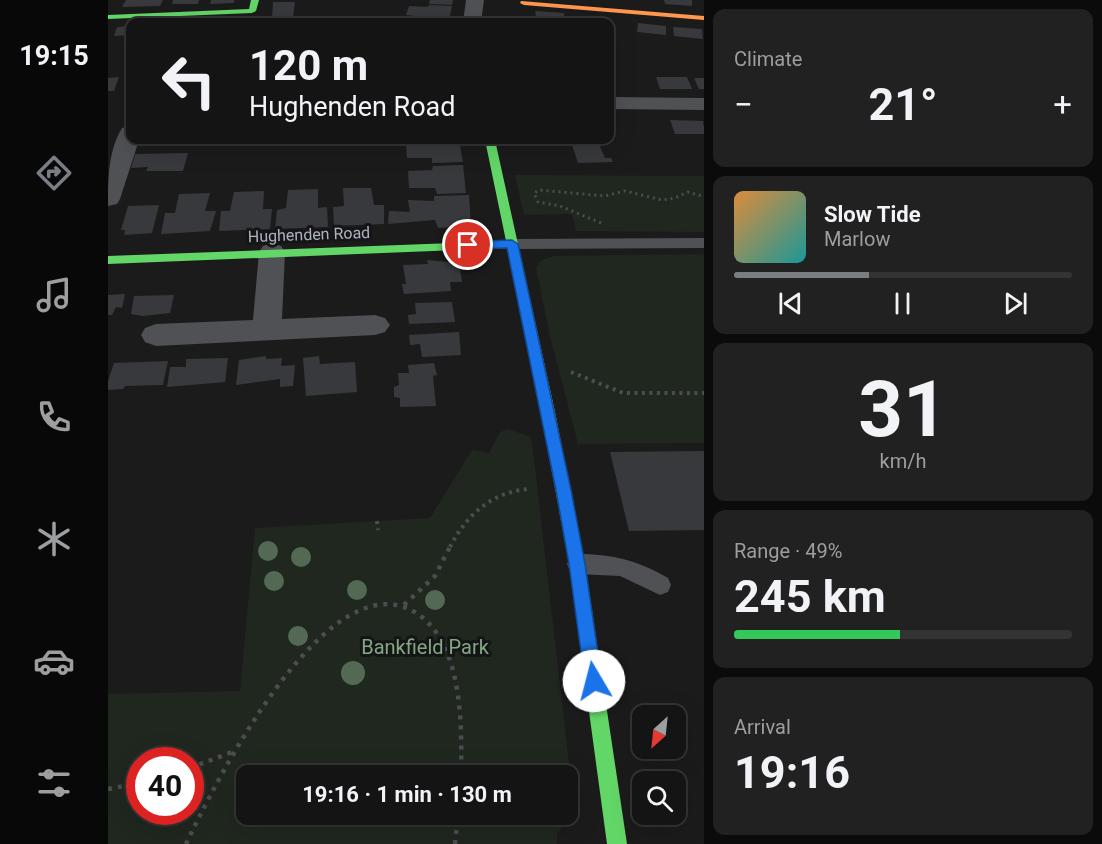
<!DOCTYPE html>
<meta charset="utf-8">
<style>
:root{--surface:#141415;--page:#212122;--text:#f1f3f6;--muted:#9d9ea0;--line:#333334;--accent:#797e85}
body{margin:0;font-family:Roboto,sans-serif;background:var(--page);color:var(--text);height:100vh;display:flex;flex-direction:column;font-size:22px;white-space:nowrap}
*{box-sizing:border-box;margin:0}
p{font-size:20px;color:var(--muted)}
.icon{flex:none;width:33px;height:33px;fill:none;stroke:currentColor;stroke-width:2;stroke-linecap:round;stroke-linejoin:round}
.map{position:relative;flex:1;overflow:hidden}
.drawer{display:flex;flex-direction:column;gap:9px;padding:9px;background:#0b0b0c;width:398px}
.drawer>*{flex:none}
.guide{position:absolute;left:18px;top:18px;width:488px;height:126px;border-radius:12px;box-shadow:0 6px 24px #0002,0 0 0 2px var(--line);background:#141415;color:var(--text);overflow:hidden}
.needle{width:39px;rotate:207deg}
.buttons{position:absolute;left:524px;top:705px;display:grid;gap:12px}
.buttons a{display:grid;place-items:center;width:54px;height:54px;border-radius:12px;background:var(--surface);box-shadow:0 6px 24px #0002,0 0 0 2px var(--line);font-size:30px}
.speed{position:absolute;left:18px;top:747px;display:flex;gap:12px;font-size:30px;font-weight:700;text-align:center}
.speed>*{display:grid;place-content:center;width:78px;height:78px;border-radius:50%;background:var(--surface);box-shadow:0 6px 24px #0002,0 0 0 2px var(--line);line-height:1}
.speed .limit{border:9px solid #d22;background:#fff;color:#111}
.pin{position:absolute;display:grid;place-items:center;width:51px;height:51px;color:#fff;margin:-26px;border:3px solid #fff;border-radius:50%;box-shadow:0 2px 6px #0007}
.me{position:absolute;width:66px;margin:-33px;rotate:352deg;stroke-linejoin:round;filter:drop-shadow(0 0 4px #0008)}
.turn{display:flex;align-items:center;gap:21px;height:126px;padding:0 24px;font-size:27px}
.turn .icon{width:78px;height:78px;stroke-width:2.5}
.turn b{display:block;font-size:42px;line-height:51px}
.big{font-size:45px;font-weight:700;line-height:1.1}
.drawer .tile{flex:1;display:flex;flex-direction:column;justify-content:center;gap:9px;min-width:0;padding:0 21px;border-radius:12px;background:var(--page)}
.drawer .dial{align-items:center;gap:0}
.dial b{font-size:78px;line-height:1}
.song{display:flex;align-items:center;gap:18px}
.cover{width:72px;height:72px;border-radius:9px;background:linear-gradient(135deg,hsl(30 70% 55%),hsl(180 70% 35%))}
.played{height:6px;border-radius:3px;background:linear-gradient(90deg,var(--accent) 40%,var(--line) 40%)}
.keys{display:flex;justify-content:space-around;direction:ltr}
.heat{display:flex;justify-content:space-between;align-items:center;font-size:33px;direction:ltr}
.charge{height:9px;border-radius:4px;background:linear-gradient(90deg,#34c759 49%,var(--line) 0)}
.trip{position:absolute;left:128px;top:765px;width:342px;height:60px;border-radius:12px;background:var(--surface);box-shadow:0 6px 24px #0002,0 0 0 2px var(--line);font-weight:700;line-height:60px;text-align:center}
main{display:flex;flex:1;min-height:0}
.menu{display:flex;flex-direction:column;width:108px;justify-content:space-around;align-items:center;background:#080808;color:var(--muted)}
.menu .icon{width:42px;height:42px}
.menu .selected{color:var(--accent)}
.menu b{font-size:27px;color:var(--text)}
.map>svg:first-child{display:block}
.green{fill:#1f271f;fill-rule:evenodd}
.building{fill:#38393c}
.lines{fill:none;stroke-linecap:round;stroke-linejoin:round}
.path-far2{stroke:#4b4d4f;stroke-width:3;stroke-dasharray:2 4;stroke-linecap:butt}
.path-far1{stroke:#4b4d4f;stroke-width:4;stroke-dasharray:3 4.5;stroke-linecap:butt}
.path{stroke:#4b4d4f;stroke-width:4.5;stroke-dasharray:4 6;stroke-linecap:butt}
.lane{fill:#4f5155;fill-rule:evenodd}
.street{fill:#4f5155;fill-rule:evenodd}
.fast{fill:#63d668;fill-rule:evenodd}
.slow{fill:#ff974d;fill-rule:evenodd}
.tree{fill:#546954}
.route{fill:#1a73e8;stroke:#114b97;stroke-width:1.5}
.labels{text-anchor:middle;stroke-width:6;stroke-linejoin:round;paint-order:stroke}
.street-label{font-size:16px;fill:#acb3bd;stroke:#151518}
.near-park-label{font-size:20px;fill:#83a982;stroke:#151518}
</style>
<main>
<nav class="menu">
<b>19:15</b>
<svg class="icon selected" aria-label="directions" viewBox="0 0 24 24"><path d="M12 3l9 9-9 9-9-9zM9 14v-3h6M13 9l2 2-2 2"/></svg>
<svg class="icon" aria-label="music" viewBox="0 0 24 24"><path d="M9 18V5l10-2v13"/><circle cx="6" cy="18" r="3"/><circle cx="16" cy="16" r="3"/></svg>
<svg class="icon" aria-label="phone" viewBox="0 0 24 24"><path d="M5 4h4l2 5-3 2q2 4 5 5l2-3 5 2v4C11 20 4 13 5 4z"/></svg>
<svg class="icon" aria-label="climate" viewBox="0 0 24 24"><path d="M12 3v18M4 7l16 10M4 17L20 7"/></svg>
<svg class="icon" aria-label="car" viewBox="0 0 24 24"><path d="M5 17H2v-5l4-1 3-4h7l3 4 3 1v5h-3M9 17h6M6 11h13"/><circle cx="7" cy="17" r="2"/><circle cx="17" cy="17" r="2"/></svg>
<svg class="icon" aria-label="filters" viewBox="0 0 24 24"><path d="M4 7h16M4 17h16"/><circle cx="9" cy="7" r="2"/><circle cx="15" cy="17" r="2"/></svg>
</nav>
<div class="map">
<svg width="597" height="844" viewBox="0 0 597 844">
<rect width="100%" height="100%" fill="#1b1b1c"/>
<!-- green -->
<path class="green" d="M407,175L596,176V232L468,231L464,214L416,215Z
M596,254V443L470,444L442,336L428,268L432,261L445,256Z
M400,429L423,437L426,459L466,806L449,835V844H0V694L132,691L147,528L322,518L364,450L381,453L392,432ZM32,760H82V812H32ZM138,776H459V814H138Z"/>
<!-- building -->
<path class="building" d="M18,0H55L52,6L14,7Z
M65,0H91L90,4H64Z
M103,0H126V3L102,4Z
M322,0H345L344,5L321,4Z
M556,0H584V6L557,4Z
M165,2H187L185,18H164Z
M321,5L344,6L341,20L298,15L301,6L319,7Z
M427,11L456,13V22H429Z
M530,23L558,26V35L529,32Z
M22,26V35L6,36L9,27Z
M565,27L594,29L595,39L566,36Z
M11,77L6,91H0V78Z
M548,77H579L584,89H552Z
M586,78H597V89H591Z
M562,120L595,121L597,134H567Z
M322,140H351L355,162L324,163V158H299L298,143L322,142Z
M463,142H490L497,158H503L505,162L470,163Z
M80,153L75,171H38L40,167L23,168L27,154Z
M355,165L358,193L329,194L327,188H301L300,171L324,170L325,166Z
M235,188H263L266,205H276V224L226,226L225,207L236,206Z
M210,189V208L219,207L220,227L167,229L169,210L178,208L180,190Z
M156,191L155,209H164L162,229L111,231L113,211H122L126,192Z
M102,193L97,211H108L102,231L53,234L57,213H67L71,194Z
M361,195L363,226L330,228L327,220L280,224L281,211L302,212L300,200L326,201V196Z
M51,205L44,233L16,235L17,230H13L20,206Z
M319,260L351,263L354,282H342L343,291L296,294L294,284H298L295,265L320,264Z
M17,294L14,308L8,307L4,315H0V295Z
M66,295L62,313L35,316L23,314L26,296Z
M344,302L347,322L301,324L300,315L308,314L307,303Z
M351,332L353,355L314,357L312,344L302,345L301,335Z
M158,356V359L174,358L173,366L187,365L185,386L172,387V379L128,385L131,360Z
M211,356L212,364L247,362L249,392L198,396L195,358Z
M120,358L117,382L59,387L62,367H78V359Z
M60,361L55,385L17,386L15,389L0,390V381L6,363Z
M326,363L329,375L325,376L328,406L292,407V398L286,397V387L291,385L290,373H301L300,365Z
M597,451V530L521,531L502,452Z"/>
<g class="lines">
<!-- path-far2 -->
<path class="path-far2" d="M493,223L452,206L430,202L426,193L431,190L497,196L517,191L554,200L567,198L580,192L597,197"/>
<!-- path-far1 -->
<path class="path-far1" d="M463,372L515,393H597
M269,521L270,530
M342,547C359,514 385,491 422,489"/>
<!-- path -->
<path class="path" d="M296,605L327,576L343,545
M82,768L127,751
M0,789L32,783
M78,844C106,785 224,547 314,617C355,650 354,728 353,776
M347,844L350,814"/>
<!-- lane -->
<path class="lane" d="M597,238V248L404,249L397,244L404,239Z
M469,554C504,554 529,560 560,578L563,585L560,592L552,595L512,576L469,574L462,571L459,564L462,557Z"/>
<!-- street -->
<path class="street" d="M358,0H376L373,22H355Z
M501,97L597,98V110L501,109Z
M22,126V140H31L12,199L9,204L0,206C0,180 0,151 14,128Z
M164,243L173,246L177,252L174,319L267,315L277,318L282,325L277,332L267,335L48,346L37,342L33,335L37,328L48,324L145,320L151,252L155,246Z"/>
<!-- fast -->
<path class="fast" d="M143,0H151L148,11L144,13L0,19V15L141,9Z
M377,140H387L447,412L477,564L519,844H499L461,564L433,412L400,248L0,264V256L398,241Z"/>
<!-- slow -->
<path class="slow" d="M413,1L597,16V20L416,5L412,3Z"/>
</g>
<!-- trees -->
<g class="tree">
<circle cx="160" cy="551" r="10"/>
<circle cx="193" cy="557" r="10"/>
<circle cx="166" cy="581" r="10"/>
<circle cx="249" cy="590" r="10"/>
<circle cx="327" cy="600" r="10"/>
<circle cx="190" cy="636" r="10"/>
<circle cx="245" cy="673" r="12"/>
</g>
<!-- route -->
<path class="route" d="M404,240L410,244L463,490L477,564L494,681L492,687L486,690L479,687L477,681L461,564L448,490L399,248L360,249L355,245L360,242Z"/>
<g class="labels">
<!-- street labels -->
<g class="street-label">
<text transform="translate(201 234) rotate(-2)" y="6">Hughenden Road</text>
</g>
<!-- near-park labels -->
<g class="near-park-label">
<text x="317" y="654">Bankfield Park</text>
</g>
</g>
</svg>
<div class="buttons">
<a><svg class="needle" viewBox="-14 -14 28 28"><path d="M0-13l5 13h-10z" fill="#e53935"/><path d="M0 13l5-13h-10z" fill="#9d9ea0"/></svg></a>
<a><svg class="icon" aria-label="search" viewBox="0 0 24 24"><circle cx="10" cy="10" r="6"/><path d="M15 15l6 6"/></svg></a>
</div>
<div class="speed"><div class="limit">40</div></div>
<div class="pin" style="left:360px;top:245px;background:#d93025"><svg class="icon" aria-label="arrive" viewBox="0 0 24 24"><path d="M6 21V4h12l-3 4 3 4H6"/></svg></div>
<svg class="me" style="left:486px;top:681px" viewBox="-20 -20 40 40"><circle r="19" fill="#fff"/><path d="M0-13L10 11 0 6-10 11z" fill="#1a73e8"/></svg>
<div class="trip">19:16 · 1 min · 130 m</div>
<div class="guide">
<div class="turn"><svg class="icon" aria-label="left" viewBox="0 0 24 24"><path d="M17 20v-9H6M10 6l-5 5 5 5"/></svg><div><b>120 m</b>Hughenden Road</div></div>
</div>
</div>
<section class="drawer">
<div class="tile"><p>Climate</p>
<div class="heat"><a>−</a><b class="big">21°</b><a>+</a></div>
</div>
<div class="tile">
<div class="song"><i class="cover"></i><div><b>Slow Tide</b><p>Marlow</p></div></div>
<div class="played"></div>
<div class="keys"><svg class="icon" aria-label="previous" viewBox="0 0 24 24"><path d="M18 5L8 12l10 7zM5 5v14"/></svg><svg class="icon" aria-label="pause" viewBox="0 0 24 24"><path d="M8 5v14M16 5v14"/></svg><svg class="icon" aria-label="next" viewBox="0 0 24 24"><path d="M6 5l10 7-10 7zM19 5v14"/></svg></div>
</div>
<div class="tile dial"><b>31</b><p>km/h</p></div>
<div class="tile"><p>Range · 49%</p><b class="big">245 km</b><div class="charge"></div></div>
<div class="tile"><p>Arrival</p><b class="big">19:16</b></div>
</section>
</main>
